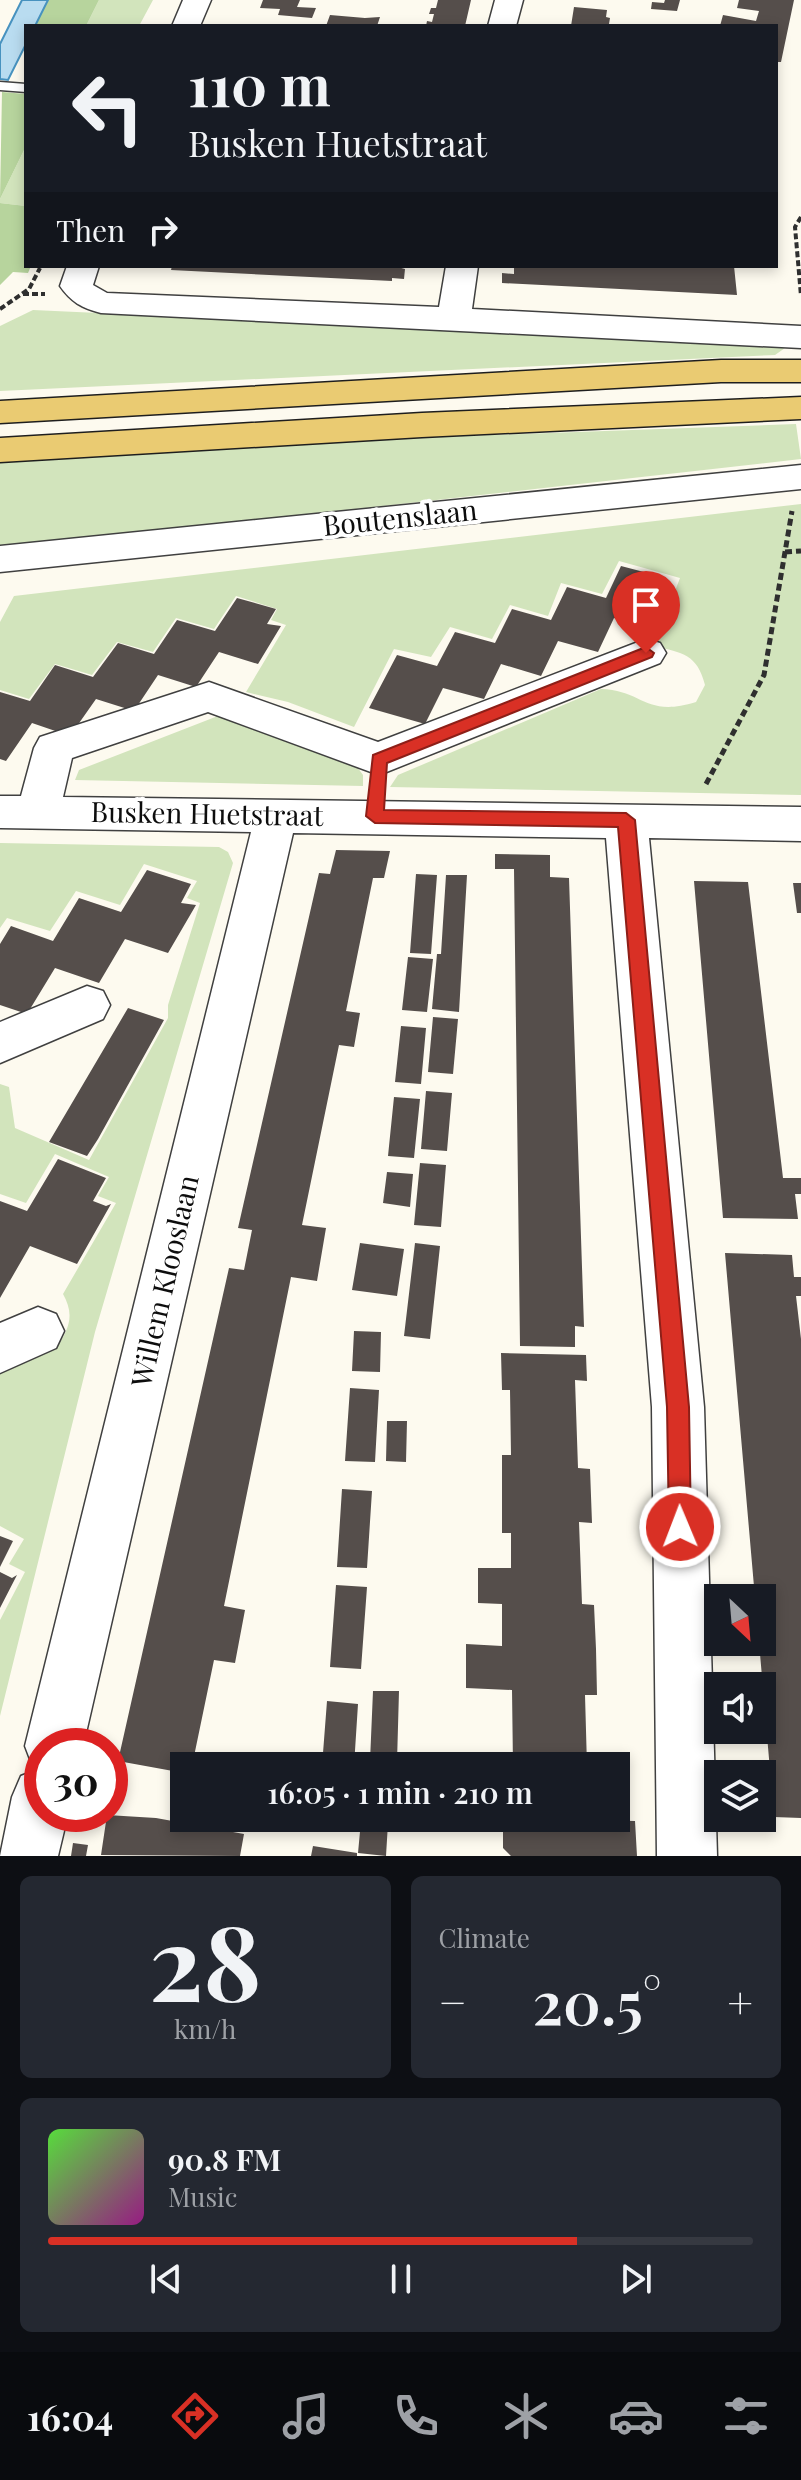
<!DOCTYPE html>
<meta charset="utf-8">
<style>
:root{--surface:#171b24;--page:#242831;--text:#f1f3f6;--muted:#9ea1a6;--line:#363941;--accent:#d93025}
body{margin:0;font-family:"Playfair Display",serif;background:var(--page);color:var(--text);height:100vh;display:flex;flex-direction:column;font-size:30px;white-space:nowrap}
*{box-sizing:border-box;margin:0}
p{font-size:26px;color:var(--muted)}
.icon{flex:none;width:44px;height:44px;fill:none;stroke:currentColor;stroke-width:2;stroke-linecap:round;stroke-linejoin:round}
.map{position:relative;height:1856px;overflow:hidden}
.side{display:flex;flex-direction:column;gap:20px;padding:20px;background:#0d0f14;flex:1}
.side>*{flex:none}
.banner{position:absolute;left:24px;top:24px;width:754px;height:244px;border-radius:0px;box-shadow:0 4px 12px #0003;background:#171b24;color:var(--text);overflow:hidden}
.needle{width:52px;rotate:154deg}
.buttons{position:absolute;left:704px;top:1584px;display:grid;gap:16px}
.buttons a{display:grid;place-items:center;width:72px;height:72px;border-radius:0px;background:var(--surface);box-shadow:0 4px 12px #0003;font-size:40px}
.speed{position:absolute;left:24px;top:1728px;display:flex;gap:16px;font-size:40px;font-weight:700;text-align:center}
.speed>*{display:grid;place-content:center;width:104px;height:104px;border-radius:50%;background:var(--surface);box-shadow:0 4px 12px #0003;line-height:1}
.speed .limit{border:12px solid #d22;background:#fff;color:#111}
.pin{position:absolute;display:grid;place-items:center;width:68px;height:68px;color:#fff;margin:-82px -34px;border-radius:50% 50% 50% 0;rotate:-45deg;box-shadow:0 0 8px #0007}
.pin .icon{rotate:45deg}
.me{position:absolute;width:88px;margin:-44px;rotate:359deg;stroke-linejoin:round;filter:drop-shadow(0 0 6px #0008)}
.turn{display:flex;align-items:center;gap:28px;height:168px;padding:0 32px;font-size:36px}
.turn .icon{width:104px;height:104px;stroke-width:2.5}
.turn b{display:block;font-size:56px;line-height:68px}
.then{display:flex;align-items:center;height:76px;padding:0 32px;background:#0003;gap:16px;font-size:30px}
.big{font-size:60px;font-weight:600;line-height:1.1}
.side .widget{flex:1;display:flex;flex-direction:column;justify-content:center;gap:12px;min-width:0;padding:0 28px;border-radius:12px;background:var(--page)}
.side .dial{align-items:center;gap:0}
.dial b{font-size:104px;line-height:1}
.song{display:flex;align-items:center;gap:24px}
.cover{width:96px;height:96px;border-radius:12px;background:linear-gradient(135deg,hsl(110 70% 55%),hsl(310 70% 35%))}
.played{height:8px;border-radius:4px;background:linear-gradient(90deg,var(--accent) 75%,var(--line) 75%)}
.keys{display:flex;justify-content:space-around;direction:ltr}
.heat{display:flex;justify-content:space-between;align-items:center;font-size:44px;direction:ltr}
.side .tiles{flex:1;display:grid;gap:20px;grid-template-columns:1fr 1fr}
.widget:last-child{grid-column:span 2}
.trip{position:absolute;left:170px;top:1752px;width:460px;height:80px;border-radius:0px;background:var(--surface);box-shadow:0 4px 12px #0003;font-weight:600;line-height:80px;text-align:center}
.dock{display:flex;height:128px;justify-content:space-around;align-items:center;background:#090b0e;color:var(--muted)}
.dock .icon{width:56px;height:56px}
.dock .current{color:var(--accent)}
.dock b{font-size:36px;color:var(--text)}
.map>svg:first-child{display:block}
.green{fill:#d2e4bc}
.forest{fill:#b7d49d}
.water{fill:#b9dcf0;stroke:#4792bf;stroke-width:2}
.building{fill:#554e4b}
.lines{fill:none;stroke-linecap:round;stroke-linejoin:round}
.lane-casing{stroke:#404040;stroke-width:3}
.street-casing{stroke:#404040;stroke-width:3}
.primary-casing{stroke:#1e1e1e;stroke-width:3}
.path-far1{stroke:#2f2f2f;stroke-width:4;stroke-dasharray:6 3;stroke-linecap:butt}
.path{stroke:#2f2f2f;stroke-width:5;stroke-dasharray:7 4;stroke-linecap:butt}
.lane{fill:#fff;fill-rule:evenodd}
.street{fill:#fff;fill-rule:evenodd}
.primary{fill:#eacb72;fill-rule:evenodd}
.route{fill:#d93025;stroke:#8d1f18;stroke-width:2}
.labels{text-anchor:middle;stroke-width:8;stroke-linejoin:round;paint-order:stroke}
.street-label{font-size:28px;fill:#0d0d0d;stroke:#fff}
</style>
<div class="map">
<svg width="801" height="1856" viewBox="0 0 801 1856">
<rect width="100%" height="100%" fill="#fdfaef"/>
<!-- green -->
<path class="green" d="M99,0H153L139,26H86Z
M26,146V206L0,203V199Z
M33,310L777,344L785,348L775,355L0,391V326Z
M796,424L801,459L0,549V462L297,442Z
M801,504V795L390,787L398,775L601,689C643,690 645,718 696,702L705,685C697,654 683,653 654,646L680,578L619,561L602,594L561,583L548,616L510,605L492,639L450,627L431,657L394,649L354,727L288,702L246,692L286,625L271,620L277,609L236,596L214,629L176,618L153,652L117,642L92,675L55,664L29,699L0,690V622L14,596Z
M223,714L243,726L355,764L363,775V786L75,780L79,770Z
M0,843L219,847L228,852L233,863L95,1332L0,1716V1620L25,1572L9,1564L24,1539L0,1526V1363C27,1359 55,1359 66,1331C72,1317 70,1307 63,1294L116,1203L98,1196L109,1177L55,1154L26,1203L0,1194V1084L9,1087L15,1128L89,1160L168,1018V1005L200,903L187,898L197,881L144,864L120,905L76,891L50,931L7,918L0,928Z"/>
<!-- forest -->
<path class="forest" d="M48,0H99L86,26H35Z
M2,92L26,94V146L0,199Z
M0,203L26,206V266H31L28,273L13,272L0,285Z"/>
<!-- water -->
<path class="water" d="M22,0H48L35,26H26V44L8,80L0,79V44Z"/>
<!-- building -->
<path class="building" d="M263,0H300L297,7L316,8L312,18L278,15L280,9L260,8Z
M438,0H471L465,26H426L427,21L432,22L434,14H429L431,8H436Z
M665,0H680L677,11L651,9L652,2L664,3Z
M739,0H794L781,62H776V26H720L723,15L756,21L759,11L737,8Z
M574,7L607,10L606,17L610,18L609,24L571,26Z
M330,15L365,18L380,17L377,26H326Z
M172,266H394L405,269L404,279L392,278V281L171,270Z
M514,266H734L737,295L502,283V273L514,274Z
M621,566L663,577L656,591L670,594L654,629L614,618L598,652L558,641L541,676L501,664L484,699L443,688L425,724L369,708L397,655L437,666L455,632L495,643L512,609L551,620L567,587L606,598Z
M237,598L276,609L267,624L281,626L258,664L219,652L196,687L158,675L134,711L96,699L70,736L32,723L6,761L0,759V692L30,701L55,665L93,677L118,643L154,654L177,620L215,631Z
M336,850L390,851L384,878H373L346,1011L360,1013L354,1047L339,1045L302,1225L326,1228L317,1281L291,1277L224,1606L245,1610L235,1663L214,1660L192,1766H184V1773L118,1761L229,1268L244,1270L252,1230L238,1228L319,873L330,874Z
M495,854L550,855V877L569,878L584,1327L575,1326V1347L520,1346L514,869H495Z
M147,870L191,884L181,903L196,905L168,953L125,939L99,983L55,968L27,1014L0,1005V944L11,926L53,941L79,898L121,912Z
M416,874L437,875L431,954L410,953Z
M446,875H467L459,1012L432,1009L437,954H441Z
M694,881L748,882L783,1178H801V1194H795L798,1219L723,1218Z
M793,883H801V913H797Z
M408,957L433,959L427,1012L402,1010Z
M128,1008L164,1020L98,1139L87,1156L49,1142Z
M433,1017L458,1019L453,1074L428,1072Z
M401,1026L426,1028L421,1084L395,1082Z
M426,1091L452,1093L447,1151L421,1149Z
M394,1097L420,1099L414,1158L388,1156Z
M58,1159L106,1178L93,1201L106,1206L111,1204L77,1264L30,1246L0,1298V1201L27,1211Z
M420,1163L446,1165L441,1227L414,1225Z
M387,1172L413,1174L410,1207L383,1203Z
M360,1243L404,1249L397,1296L352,1290Z
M415,1243L440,1246L430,1339L404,1336Z
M725,1253L792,1255L794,1277H801V1296H796L801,1339V1818L774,1817L759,1642H762V1598H755Z
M354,1331L381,1332L380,1372L352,1371Z
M501,1353L586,1355L587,1381L575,1380L578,1468L590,1469L592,1523L579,1522L582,1604L594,1605L596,1649L597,1695H585L587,1766H513L512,1690L466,1688V1644L502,1646V1604L478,1603V1568H511V1533H502V1455H511L510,1390H502Z
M350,1388L379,1390L375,1462L345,1461Z
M387,1421H407L406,1462L386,1461Z
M342,1489L372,1491L367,1568L337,1567Z
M0,1536L13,1541L0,1567Z
M0,1572L12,1578L17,1575L0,1608Z
M336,1585L367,1587L361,1669L330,1667Z
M373,1691H399L397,1762L370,1761Z
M327,1701L358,1704L354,1766H322Z
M107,1815L156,1818L244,1834L240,1856L101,1855Z
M304,1818H350V1824Z
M503,1818L635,1821L637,1856H511L503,1848Z
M361,1821L388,1823L386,1856L358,1853Z
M73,1843L88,1845L86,1856H71Z
M313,1846L357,1853V1856H311Z"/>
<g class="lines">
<!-- lane casing -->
<g class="lane-casing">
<path id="lane" d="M0,82L26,84V92L0,90Z"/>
</g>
<!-- street casing -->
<g class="street-casing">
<path id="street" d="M183,0H211L200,26H172Z
M495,0H523L516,26H488Z
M67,266H99L93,285L107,293L439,307L446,266H478L472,309L801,326V348L101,313C82,308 71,302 60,286Z
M801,465V489L0,572V546Z
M646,639L660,643L666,653L660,663L379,775L208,712L72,758L63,797L801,807V841L649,838L704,1407L717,1856H657L652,1407L606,838L293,833L83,1746H42V1814H68L58,1856H0L12,1797L21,1776L39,1769L33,1767L25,1746L251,832L0,828V796H21L34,748L40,737L209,682L378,742Z
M87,986L103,991L110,1005L103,1019L0,1063V1022Z
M38,1307L56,1314L64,1331L56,1348L0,1373V1323Z"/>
</g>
<!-- primary casing -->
<g class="primary-casing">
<path id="primary" d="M721,360H801V382H721L0,423V401Z
M801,397V419L422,437L0,462V438L422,413Z"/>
</g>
<!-- path-far1 -->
<path class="path-far1" d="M801,217L795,227L801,296
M23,294H45
M0,309L29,289L40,268"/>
<!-- path -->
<path class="path" d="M785,552L801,551
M706,784L764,675L792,511"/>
<!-- lane -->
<use href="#lane" class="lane"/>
<!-- street -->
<use href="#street" class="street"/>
<!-- primary -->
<use href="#primary" class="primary"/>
</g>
<!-- route -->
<path class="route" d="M646,647L654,653L652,657L387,763L384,810L626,813L635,820L689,1407L691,1527L688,1535L680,1538L672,1535L669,1527L667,1407L618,827L375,823L366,816L373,755Z"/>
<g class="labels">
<!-- street labels -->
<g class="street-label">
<text transform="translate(400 518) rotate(-6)" y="10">Boutenslaan</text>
<text transform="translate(207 814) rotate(1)" y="10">Busken Huetstraat</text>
<text transform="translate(165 1281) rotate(-77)" y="10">Willem Klooslaan</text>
</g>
</g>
</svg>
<div class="buttons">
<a><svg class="needle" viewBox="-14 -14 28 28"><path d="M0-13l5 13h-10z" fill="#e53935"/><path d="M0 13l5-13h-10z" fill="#9ea1a6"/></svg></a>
<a><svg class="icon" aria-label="sound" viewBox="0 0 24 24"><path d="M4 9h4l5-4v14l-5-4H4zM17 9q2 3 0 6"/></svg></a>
<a><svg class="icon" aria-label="layers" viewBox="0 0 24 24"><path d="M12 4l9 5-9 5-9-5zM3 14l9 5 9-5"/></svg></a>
</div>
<div class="speed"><div class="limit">30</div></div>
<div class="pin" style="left:646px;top:653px;background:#d93025"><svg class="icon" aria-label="arrive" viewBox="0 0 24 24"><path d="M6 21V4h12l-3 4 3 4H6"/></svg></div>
<svg class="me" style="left:680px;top:1527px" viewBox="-20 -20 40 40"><circle r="17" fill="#d93025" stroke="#fff" stroke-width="3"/><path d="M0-11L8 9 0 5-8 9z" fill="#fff"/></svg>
<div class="trip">16:05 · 1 min · 210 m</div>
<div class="banner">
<div class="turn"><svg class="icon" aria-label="left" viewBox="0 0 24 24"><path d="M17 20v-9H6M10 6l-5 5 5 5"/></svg><div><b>110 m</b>Busken Huetstraat</div></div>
<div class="then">Then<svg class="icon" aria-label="right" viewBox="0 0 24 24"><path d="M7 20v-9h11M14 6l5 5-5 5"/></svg></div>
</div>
</div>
<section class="side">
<div class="tiles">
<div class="widget dial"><b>28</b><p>km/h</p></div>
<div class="widget"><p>Climate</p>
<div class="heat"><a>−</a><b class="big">20.5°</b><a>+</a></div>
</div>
<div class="widget">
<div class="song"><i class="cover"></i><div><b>90.8 FM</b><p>Music</p></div></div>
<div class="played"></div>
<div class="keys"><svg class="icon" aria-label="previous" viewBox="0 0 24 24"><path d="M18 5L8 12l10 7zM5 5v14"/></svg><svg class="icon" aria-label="pause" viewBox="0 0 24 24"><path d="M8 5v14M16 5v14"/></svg><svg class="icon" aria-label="next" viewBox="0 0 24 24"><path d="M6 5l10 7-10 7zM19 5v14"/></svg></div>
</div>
</div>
</section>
<nav class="dock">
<b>16:04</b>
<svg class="icon current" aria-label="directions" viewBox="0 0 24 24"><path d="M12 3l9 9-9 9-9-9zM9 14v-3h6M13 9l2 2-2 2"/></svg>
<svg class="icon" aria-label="music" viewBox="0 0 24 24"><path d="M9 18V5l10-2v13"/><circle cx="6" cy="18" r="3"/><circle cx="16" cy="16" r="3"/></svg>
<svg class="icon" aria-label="phone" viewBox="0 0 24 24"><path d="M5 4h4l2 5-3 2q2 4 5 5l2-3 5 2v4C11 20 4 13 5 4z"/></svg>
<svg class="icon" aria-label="climate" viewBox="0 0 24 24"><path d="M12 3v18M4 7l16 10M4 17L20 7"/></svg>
<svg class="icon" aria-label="car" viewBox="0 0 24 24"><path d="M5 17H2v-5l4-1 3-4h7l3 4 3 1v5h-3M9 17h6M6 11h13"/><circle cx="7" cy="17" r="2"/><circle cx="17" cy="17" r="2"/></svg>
<svg class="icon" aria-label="filters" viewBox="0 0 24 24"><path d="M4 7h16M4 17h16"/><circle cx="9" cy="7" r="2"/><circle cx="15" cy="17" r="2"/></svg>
</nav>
